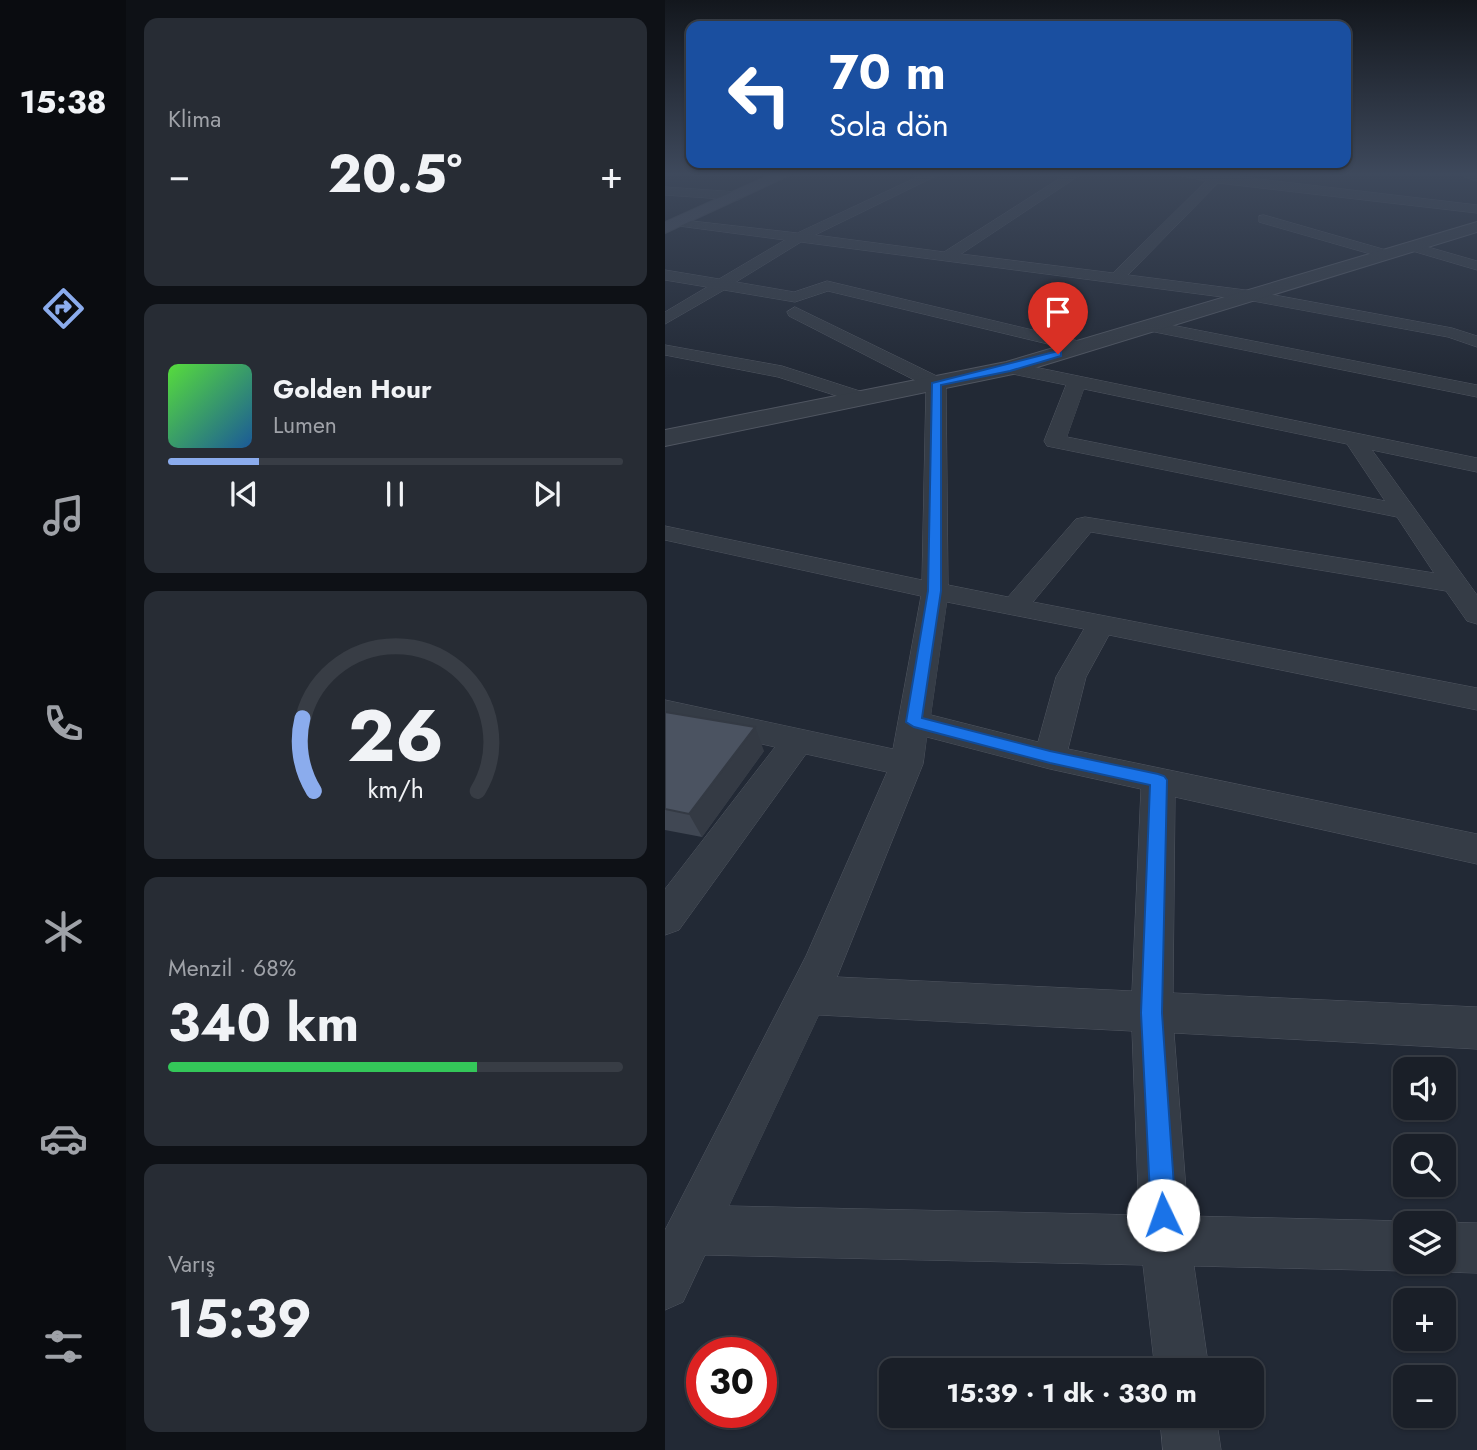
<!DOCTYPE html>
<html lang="tr">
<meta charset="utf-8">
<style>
:root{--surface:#1a1f28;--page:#272c34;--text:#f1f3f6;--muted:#9fa2a8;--line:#383d45;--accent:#8baced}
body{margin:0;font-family:Jost,sans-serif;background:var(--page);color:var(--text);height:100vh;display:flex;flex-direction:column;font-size:26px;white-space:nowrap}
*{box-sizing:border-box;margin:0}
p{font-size:23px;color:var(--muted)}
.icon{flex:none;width:38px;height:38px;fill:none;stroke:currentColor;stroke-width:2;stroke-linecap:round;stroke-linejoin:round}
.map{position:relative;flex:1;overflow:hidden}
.details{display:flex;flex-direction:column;gap:18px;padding:18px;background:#0e1116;width:539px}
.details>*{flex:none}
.banner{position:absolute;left:21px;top:21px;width:665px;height:147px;border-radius:14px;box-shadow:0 2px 5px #0004,0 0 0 2px var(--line);background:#1a4fa0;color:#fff;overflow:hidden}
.controls{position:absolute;left:728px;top:1057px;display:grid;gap:14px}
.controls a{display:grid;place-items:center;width:63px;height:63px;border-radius:14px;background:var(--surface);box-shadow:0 2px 5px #0004,0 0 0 2px var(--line);font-size:35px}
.speed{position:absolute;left:21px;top:1337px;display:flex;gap:14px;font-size:35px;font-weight:700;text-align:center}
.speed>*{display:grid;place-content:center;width:91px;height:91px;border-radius:50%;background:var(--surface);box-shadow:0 2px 5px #0004,0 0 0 2px var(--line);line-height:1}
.speed .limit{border:10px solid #d22;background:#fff;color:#111}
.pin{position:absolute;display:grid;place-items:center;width:60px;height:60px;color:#fff;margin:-72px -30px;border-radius:50% 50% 50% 0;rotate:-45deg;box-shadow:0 0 7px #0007}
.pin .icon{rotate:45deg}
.me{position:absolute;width:77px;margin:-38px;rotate:357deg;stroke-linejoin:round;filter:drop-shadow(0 0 5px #0008)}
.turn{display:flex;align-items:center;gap:24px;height:147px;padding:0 28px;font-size:32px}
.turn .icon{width:91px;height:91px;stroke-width:2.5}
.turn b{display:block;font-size:49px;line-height:60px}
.big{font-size:52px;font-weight:700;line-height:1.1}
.details .tile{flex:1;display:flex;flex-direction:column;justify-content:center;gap:10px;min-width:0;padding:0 24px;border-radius:14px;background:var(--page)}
.details .dial{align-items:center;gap:0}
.dial svg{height:182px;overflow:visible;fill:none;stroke:var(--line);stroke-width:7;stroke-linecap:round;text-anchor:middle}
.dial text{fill:var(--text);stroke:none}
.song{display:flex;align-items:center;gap:21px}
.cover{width:84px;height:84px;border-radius:10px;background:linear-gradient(135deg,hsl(110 70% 55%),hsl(210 70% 35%))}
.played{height:7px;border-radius:4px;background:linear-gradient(90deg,var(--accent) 20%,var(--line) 20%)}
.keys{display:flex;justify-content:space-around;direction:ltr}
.heat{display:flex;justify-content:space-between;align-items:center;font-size:38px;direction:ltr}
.charge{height:10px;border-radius:5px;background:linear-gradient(90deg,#34c759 68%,var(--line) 0)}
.trip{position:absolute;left:214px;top:1358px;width:385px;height:70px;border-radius:14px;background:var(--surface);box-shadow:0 2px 5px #0004,0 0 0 2px var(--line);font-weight:700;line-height:70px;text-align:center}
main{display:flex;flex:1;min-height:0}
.dock{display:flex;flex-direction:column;width:126px;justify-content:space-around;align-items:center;background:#0a0c10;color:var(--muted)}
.dock .icon{width:49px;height:49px}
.dock .on{color:var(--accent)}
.dock b{font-size:32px;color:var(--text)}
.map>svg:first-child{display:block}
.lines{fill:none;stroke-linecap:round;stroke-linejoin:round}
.minor-casing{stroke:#505661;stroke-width:1}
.tertiary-casing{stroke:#505661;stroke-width:2}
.secondary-casing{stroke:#3f4550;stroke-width:2}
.minor{fill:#353c46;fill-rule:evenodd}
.tertiary{fill:#353c46;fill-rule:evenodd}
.secondary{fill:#444b59;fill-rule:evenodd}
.wall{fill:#404753}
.shaded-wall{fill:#343a44}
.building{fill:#4b5361;stroke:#343a44;stroke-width:2}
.route{fill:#1a73e8;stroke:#114b97;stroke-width:2}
</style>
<main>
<nav class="dock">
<b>15:38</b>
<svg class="icon on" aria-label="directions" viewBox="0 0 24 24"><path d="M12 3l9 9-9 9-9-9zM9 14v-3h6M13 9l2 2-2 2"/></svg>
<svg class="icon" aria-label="music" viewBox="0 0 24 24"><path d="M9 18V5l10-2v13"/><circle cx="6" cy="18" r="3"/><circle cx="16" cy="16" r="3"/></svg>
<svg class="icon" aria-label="phone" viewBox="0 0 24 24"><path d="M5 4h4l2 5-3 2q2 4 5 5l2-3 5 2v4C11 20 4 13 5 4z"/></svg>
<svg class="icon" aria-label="climate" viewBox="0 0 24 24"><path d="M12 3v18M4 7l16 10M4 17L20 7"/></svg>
<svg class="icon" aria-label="car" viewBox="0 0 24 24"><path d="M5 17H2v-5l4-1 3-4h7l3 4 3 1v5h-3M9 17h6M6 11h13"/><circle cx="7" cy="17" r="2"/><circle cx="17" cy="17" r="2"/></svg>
<svg class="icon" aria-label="filters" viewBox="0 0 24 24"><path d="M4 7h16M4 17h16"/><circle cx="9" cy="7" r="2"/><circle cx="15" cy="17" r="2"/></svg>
</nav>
<section class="details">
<div class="tile"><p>Klima</p>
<div class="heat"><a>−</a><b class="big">20.5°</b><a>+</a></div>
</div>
<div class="tile">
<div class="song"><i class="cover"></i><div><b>Golden Hour</b><p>Lumen</p></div></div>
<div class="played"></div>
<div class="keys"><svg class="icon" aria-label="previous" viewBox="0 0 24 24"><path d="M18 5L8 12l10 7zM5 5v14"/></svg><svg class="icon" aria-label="pause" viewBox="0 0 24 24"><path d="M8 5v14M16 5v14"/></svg><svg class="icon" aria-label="next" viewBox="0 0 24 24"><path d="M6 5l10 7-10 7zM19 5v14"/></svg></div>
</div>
<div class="tile dial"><svg viewBox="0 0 100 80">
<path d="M14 69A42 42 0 1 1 86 69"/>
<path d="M14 69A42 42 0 0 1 9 37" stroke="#8baced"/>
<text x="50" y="56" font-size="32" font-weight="700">26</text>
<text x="50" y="72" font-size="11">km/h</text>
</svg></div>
<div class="tile"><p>Menzil · 68%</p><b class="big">340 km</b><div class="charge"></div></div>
<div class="tile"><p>Varış</p><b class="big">15:39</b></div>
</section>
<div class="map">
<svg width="812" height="1450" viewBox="0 0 812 1450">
<rect width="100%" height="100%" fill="#222935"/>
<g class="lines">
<!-- minor casing -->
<g class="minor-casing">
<path id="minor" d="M257,175H273L150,235L279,252L400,175H415L296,254L448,273L541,181L512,175H560L812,205V213L553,183L463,275L588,291L787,328L812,336V347L783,337L588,301L136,242L71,282L129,292L162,281L422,343L425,347L416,352L163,291L130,302L59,290L0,324V312L42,287L0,280V270L54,279L120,240L14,226L9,225V219L132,233Z
M797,175H812V181L799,177Z
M0,187L73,192L79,196L73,200L0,195Z
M599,215L728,252L730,255L723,259L594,222V216Z
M749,243L812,261V270L744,250L742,247Z
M130,307L278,379L281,383L283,585L343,597L411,519L420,517L769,573L732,517L382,446L379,441L401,385L338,372L336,368L338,364L345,362L812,458V472L707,450L812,595V624L802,621L781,591L426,532L368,602L812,688V710L444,635L421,677L403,749L812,834V864L510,797L508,993L812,1007V1049L509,1033L523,1216L740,1221L746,1223H740V1262H759L758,1264L740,1271L529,1266L544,1370H490L478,1265L40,1255L18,1302L0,1310V1230L141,956L222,772L141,754L14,930L0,935V889L110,747L0,722V700L228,749L256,596L0,540V526L257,580L261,386L124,316L122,312ZM419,389L682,444L720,501L402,437ZM282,602L419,629L391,677L373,742L266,715ZM262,737L385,769L476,789L467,991L172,977L258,764ZM154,1015L467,1031L474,1215L64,1206Z
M486,321L812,385V397L480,330L477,326Z
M0,345L117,366L204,394L207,398L204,402L197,404L113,377L0,355Z
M779,1222L812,1223V1273L779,1272L761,1265L760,1262H779V1223H776Z
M495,1416H551L556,1450H498Z"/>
</g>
<!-- tertiary casing -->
<g class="tertiary-casing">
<path id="tertiary" d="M812,222V232L353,373L0,446V430L341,362Z"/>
</g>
<!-- secondary casing -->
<g class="secondary-casing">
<path id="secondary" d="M105,175H125L0,233V222Z"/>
</g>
<!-- minor -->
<use href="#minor" class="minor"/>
<!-- tertiary -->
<use href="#tertiary" class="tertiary"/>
<!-- secondary -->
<use href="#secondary" class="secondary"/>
</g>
<!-- wall -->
<path class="wall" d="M0,712L99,751L37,837L0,830Z"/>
<!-- shaded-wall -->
<path class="shaded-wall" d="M90,727L99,751L37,837L24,814Z"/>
<!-- building -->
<path class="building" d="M0,712L90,727L24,814L0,809Z"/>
<!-- sky -->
<linearGradient id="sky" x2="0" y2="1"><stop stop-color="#13171d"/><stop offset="0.46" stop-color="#3e495c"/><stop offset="1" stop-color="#3e495c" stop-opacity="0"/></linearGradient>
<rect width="812" height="378" fill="url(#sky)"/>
<!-- route -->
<path class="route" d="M393,351L396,352V356L345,371L276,385V591L257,718L385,751L493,774L499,776L502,780L497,1013L511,1215L507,1224L498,1227L489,1224L486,1215L476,1013L485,785L385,763L249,727L241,722L263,591L267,383Z"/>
</svg>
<div class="controls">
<a><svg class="icon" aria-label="sound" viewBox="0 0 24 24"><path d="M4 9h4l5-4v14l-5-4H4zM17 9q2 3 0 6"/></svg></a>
<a><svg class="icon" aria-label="search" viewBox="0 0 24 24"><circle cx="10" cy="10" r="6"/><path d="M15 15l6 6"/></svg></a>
<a><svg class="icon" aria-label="layers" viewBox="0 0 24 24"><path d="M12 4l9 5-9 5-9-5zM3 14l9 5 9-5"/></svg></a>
<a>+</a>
<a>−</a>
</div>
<div class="speed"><div class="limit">30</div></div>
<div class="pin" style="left:393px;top:354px;background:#d93025"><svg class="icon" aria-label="arrive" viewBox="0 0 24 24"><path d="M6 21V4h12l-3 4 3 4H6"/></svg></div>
<svg class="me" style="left:498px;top:1215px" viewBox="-20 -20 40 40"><circle r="19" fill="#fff"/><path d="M0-13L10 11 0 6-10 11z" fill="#1a73e8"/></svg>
<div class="trip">15:39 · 1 dk · 330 m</div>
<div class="banner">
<div class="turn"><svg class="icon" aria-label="left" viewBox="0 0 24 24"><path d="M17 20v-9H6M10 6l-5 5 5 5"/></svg><div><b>70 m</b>Sola dön</div></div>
</div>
</div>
</main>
